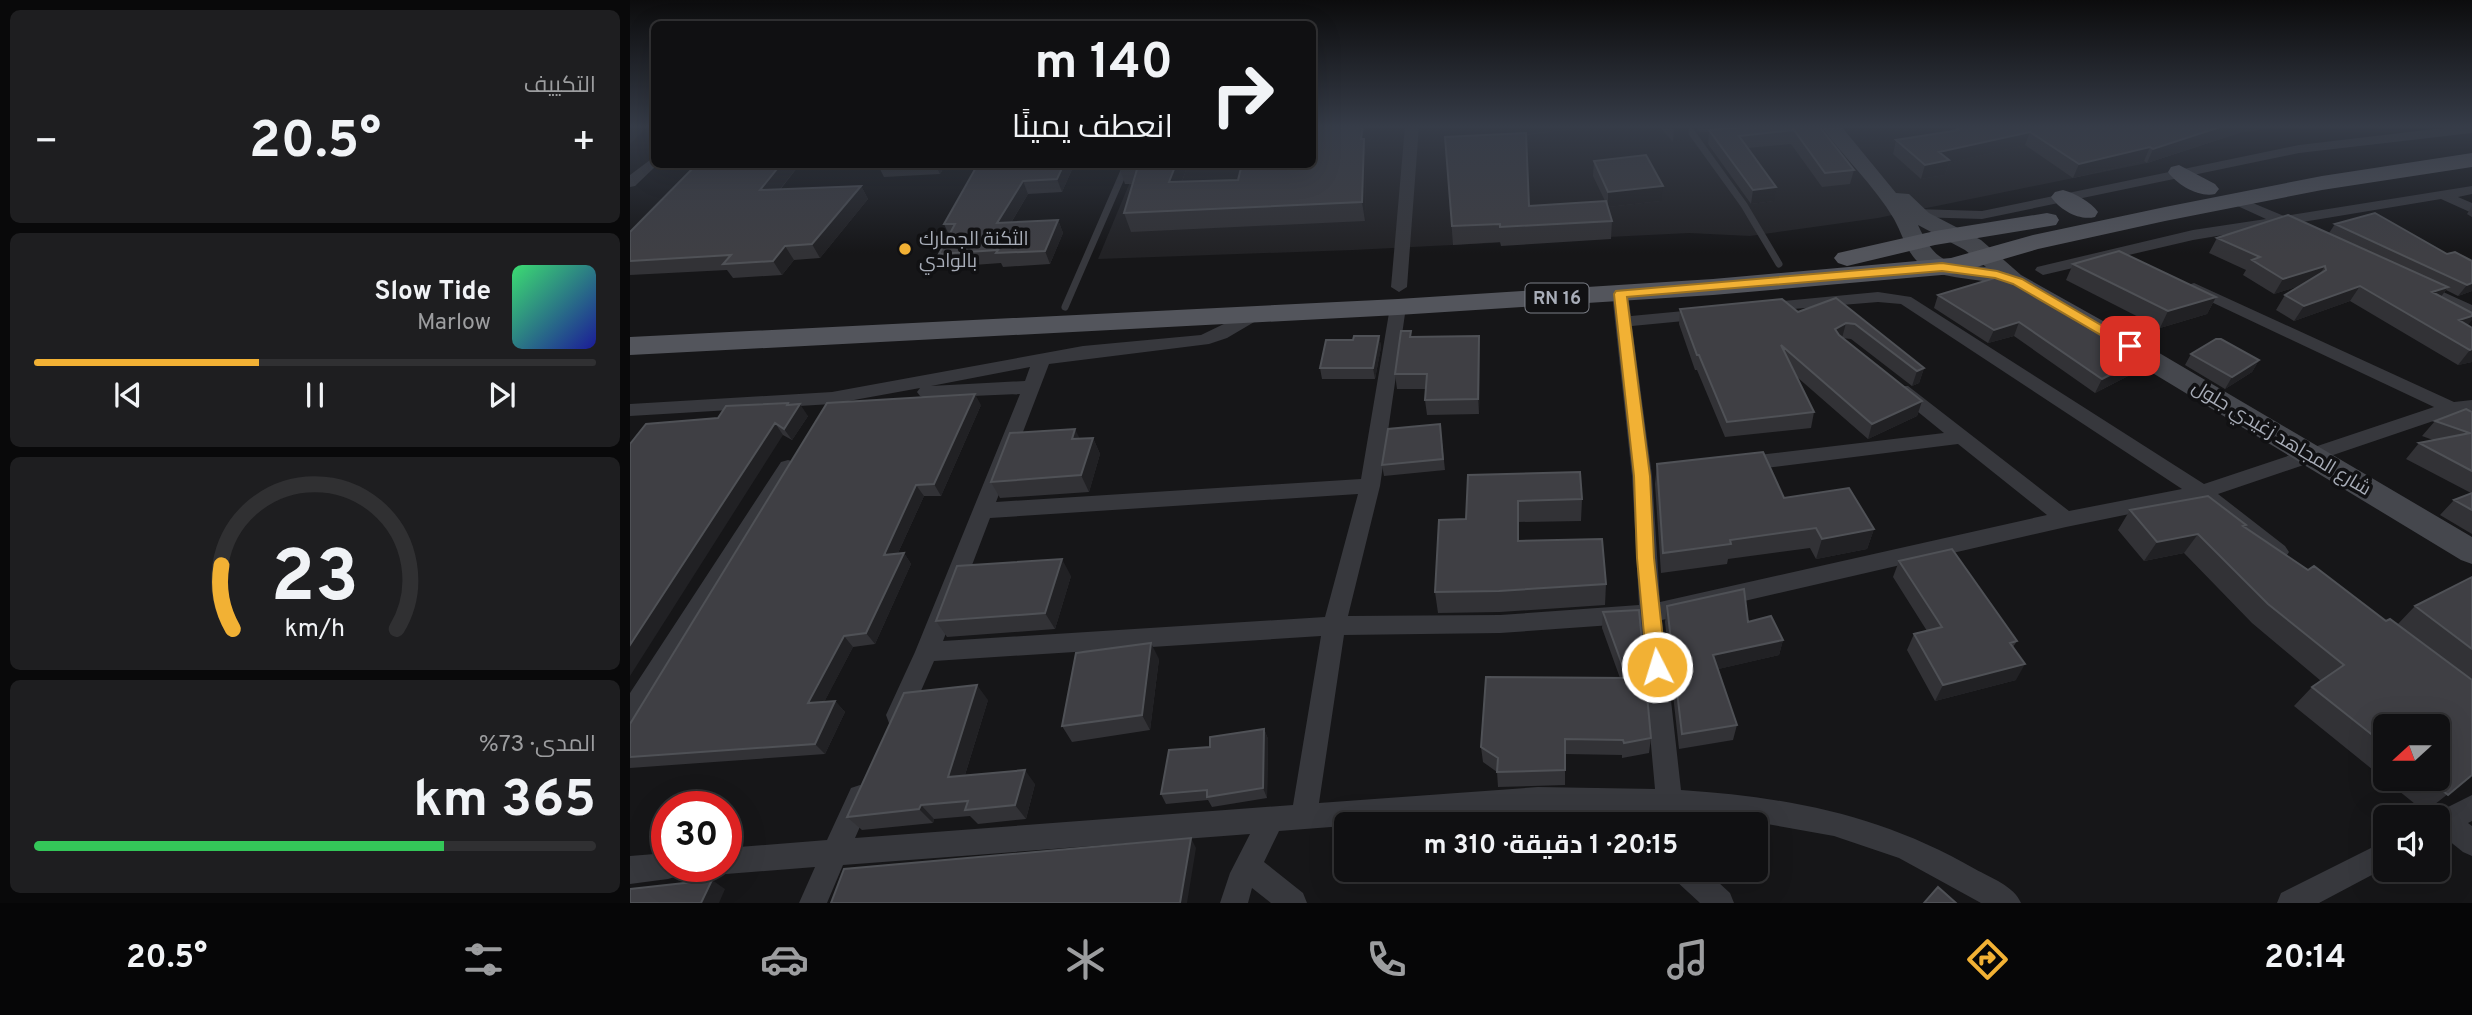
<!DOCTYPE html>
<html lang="ar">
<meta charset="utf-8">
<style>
:root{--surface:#101012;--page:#1e1e20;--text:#f1f3f6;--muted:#9c9d9f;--line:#303032;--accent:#f2b134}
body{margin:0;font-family:Overpass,Cairo,sans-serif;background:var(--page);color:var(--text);direction:rtl;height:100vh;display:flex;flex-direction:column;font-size:26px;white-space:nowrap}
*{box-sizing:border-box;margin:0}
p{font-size:23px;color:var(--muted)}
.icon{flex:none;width:38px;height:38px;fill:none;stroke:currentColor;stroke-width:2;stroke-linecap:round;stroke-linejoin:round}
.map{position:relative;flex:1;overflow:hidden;direction:ltr}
.side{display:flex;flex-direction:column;gap:10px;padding:10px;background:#09090a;width:630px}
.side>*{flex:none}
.top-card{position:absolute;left:21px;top:21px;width:665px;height:147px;border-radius:10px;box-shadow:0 7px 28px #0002,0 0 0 2px var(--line);direction:rtl;background:#101012;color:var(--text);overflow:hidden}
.needle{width:46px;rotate:249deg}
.controls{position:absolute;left:1743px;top:714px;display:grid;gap:14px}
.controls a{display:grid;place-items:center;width:77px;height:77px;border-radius:10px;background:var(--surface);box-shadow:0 7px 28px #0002,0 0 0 2px var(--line);font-size:35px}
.speed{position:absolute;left:21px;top:791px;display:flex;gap:14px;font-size:35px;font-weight:700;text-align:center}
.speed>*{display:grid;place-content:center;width:91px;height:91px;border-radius:50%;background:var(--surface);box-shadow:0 7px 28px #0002,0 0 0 2px var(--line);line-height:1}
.speed .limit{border:10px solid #d22;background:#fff;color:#111}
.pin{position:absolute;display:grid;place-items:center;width:60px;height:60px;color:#fff;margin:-30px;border-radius:14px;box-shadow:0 4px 10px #0006}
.me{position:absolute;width:77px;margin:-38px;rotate:355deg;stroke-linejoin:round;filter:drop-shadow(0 0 5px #0008)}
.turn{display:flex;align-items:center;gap:24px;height:147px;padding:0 28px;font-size:32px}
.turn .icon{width:91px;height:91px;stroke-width:2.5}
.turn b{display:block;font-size:49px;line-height:60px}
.big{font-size:52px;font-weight:700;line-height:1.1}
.side .tile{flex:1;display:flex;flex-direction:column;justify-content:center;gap:10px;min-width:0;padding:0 24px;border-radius:10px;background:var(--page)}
.side .dial{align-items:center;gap:0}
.dial svg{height:182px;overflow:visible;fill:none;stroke:var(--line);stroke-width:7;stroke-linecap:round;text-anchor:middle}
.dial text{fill:var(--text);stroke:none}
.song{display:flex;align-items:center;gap:21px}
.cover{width:84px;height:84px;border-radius:10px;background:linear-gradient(135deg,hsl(140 70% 55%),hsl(240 70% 35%))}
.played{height:7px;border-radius:4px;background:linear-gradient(90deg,var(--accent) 40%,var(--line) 40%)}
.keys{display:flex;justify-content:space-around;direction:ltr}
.heat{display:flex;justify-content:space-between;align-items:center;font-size:38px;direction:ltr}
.charge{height:10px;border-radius:5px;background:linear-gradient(90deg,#34c759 73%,var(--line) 0)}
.trip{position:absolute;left:704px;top:812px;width:434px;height:70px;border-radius:10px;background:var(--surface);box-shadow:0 7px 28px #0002,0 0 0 2px var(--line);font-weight:700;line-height:70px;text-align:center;direction:rtl}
.tabs{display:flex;height:112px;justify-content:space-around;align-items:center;background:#060607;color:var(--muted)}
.tabs .icon{width:49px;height:49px}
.tabs .current{color:var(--accent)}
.tabs b{font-size:32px;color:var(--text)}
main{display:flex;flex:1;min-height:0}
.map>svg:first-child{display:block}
.built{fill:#222225}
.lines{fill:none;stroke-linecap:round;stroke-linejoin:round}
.lane{stroke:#37383d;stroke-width:7}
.street{fill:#37383d;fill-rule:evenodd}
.secondary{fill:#45474d;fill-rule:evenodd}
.primary{fill:#53555c;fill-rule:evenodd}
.wall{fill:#323236;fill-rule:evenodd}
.shaded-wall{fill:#212124}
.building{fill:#3f3f44;stroke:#4f5156;stroke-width:2}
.route{fill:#f2b134;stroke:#9d7322;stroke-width:2}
.poi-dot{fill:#f2b134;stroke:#111113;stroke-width:2.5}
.labels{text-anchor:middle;stroke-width:7;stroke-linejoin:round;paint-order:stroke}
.shield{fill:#111113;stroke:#7b7e86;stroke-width:2}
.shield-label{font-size:18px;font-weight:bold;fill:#a8adb8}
.poi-label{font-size:19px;fill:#a8adb8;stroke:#111113;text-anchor:start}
.street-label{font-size:19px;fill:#a8adb8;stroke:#111113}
</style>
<main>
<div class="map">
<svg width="1842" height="903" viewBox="0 0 1842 903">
<rect width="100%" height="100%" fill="#161618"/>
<!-- built -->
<path class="built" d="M683,126H1638L1642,128L1609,133L1517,163L1248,218L1120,236L1059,233L723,250L468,259L507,165L682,164Z"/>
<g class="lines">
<!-- lane -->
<path class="lane" d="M1057,126L1114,205L1149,264
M435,307L497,164"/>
<!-- street -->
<path class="street" d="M775,126H789L777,287L769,292L761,287Z
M1830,126H1842V133L1669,153L1352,219L1285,217L1278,213L1285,209L1352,211L1669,145Z
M24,157V164H28L5,186L0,187V175Z
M1842,186V194L1828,197L1842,203V213L1811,199L1563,240L1413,275L1405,270L1407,267L1563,230L1636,219L1601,203L1599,200L1606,196L1654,216Z
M1789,281L1842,305V316L1783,289L1781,286Z
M1564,283L1824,402L1842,400V412L1828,417L1821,415L1588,494L1655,546L1659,552L1655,558L1648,560L1641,558L1568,500L1436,527L1032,620L1051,790C1158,797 1251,815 1345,869C1361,878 1384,886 1391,903H1351L1269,858L1204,836L1120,821L1015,813L1021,824H989L977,812L908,811L649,831L634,862L673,893L677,903H641L622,888L618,903H590L600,873L620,834L213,865L197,903H169L185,867L96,874L86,870L85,866H96V848L197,840L221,788L230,785L239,788L243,797L225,838L663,805L691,636L304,661L277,723L268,726L259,723L256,715L285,652L390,394L296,398L290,396L287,392L290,388L202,404L0,416V404L202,392L453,346L571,335L625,309L631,310L633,314L631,318L597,338L579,344L419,364L366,502L731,479L760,307L768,302L776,307L750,486L718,616L870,615L1009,605L1002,476L982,294L984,291L990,289L998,294L1001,316L1075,309L1083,314L1075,319L1002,326L1022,476L1030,602L1417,515L1328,444L1111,471L1104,469L1101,464L1104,459L1111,457L1314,433L1266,394L1263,390L1266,386H1278L1439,511L1552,489L1271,304L1248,302L1127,312L1125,308L1127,304L1133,303L1248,292L1281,297L1574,484L1804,407L1558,291L1556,288L1558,285ZM400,367L395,381L301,386ZM728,494L695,617L313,641L360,518ZM1010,623L1025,789L908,787L689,803L714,635L870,633Z
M158,460L165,462L168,467L165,472L9,722L0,725V693L151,462Z
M1842,795V821L1838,823L1842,826V856L1833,852L1813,836L1808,838V817H1798Z
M1755,841V868L1689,903H1647L1651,893Z
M37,853V866H51L48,876L38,879L0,884V856Z
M1041,870H1075L1100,893L1104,903H1070L1045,880Z"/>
<!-- secondary -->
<path class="secondary" d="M1191,126H1211L1266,193L1279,194L1299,213L1351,240L1391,275L1514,344L1842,537V564L1831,560L1384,289C1357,277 1327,282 1300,270C1278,260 1275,239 1264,219C1244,185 1214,158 1191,126ZM1288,225L1335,250L1356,267C1317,263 1306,264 1288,225Z"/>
<!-- primary -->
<path class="primary" d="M1842,153V167L1692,190L1535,221L1408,249L1323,274L1083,295L768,315L0,355V337L768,299L1083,279L1321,258L1403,235L1535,207L1692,176Z
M1549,165L1585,184L1589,189L1585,194C1570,198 1547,185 1538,172L1541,167Z
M1433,190C1445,193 1461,202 1468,212L1465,217C1449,221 1430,210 1421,197L1425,192Z
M1417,213L1426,215L1429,220L1426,225L1305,245L1217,266L1208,263L1204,258L1208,253L1305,231Z"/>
</g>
<!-- wall -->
<path class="wall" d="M890,126H962L896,135L899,206L975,201L963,176L964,161L1031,201L978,207L982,221L981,239L871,246L870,242L823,245L815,137L890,134Z
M1029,126H1059L1058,138L1043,142Z
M1065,126H1189L1224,170L1220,184L1192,187L1161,144L1118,148L1144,201L1121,204L1078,144L1079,132H1069Z
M1323,126H1613L1609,133L1517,163L1514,161L1443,178L1395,145L1319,163L1315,175L1291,179L1263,154L1266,140L1322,131Z
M735,148L736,157L735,221L501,232L494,213L503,184H495L489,166L490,164H558L552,182L608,180Z
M67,164H170L150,190L231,186L238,199L190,258L164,260L152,275L103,278L97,270L0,275V232Z
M251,164H316L310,174L254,177L249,167Z
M348,164L444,165L432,192L398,194L381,223L428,220L433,233L420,264L373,267L371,263L316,267L309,254L319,235L314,224Z
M1842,206V217L1837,214Z
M1705,224L1842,261V291L1828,296L1816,290L1811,297L1838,325L1842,362L1828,365L1720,301L1664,321L1646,310L1655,295L1672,285L1644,294L1613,275L1616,270L1579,253L1587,238L1699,233Z
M1443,264L1586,297L1577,314L1530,328L1436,280Z
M1308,295L1444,313L1442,317L1509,360L1502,374L1465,393L1384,336L1358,343L1304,308Z
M1206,298L1294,368L1289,383L1282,386L1221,339L1212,338L1292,401L1287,416L1238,439L1167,377L1184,412L1181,428L1095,437L1067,370H1065L1049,324L1050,309L1168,312Z
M749,336L751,347L745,379H692L690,368L723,340Z
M782,337L850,351L849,414L797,415L795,400L796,389H767L765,374Z
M1561,354L1629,360L1622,372L1595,389L1555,365Z
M351,405L311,496H294L268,553H274L281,564L245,644L223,647L194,702L205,701L215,712L195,754L0,768V724Z
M1842,412V534L1810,515L1824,500L1841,493L1776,459L1789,443L1803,440L1792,436L1805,421Z
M178,416L162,440L153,435L88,418Z
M810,424L815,470L754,476L752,465Z
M450,438H463L470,454L459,492L370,498L361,482Z
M1027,464L1154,498L1244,529L1237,549L1186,559L1180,548L1098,559L1097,564L1031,573L1025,484Z
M838,475L952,499L951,521L888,522L889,541L976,584L975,605L870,612L808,613L805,592L836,519Z
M1500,510L1616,525L1615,527L1678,570L1756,621L1767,625L1785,606L1842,577V775L1795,812L1664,706L1682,687L1691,681L1622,623L1554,553L1514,561L1488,530ZM1755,726L1808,779H1755Z
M1269,561L1387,641L1383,647L1386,680L1305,701L1277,650L1284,634L1297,631L1263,577Z
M441,576L425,629L317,637L306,621Z
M1037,606L1118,622L1153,640L1149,655L1088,669L1107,725L1103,740L1049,749L1035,622Z
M973,612L1021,738L1019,753L992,758V755L935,754V785L868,787L867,772L853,762L851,747L990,678L972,628Z
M529,659L520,730L442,742L432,726Z
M358,700L335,775L405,784L396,819L348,824L340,816L304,819L303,823L232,830L217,817Z
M634,729L638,739L637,798L582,807L578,800L536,804L531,794L580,747Z"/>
<!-- shaded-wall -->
<path class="shaded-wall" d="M0,126H18L0,144Z
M733,126H738L735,148L736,157L735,221L732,202L731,139Z
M890,126H962L891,135Z
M1047,126H1059L1058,138L1043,142L1044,127Z
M1593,126H1613L1609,133L1517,163L1523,149Z
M1400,132L1395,145L1319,163L1315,175L1291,179L1295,165L1309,152Z
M1520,147L1514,161L1443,178L1449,164Z
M151,164H170L138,204L130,190Z
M305,164H316L310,174Z
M434,164L444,165L432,192L427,179Z
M546,164H558L545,201L539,182Z
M393,181L398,194L373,236L367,223Z
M231,186L238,199L190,258L182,244Z
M1033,186L1031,201L978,207V192Z
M1146,187L1144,201L1121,204L1123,190Z
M428,220L433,233L420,264L415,251Z
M155,246L164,260L152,275L143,261Z
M1695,266L1685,281L1644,294L1653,279Z
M1842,283V291L1828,296L1837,285Z
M1730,286L1720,301L1664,321L1674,306Z
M1818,287L1807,302L1802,292Z
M1586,297L1577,314L1530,328L1538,311Z
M1842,316V320L1834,330L1829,320Z
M1389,322L1384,336L1358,343L1364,330Z
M1216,323L1212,338L1201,344L1205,329Z
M749,336L751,347L745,379L743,368Z
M849,336L850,351L849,414L848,399Z
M1842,349V362L1828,365L1840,350Z
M1509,360L1502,374L1465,393L1472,379Z
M1629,360L1622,372L1595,389L1602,377Z
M1294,368L1289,383L1282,386L1287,371Z
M345,394L351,405L311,496L304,484Z
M1292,401L1287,416L1238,439L1242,424Z
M158,403L165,412L170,404L178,416L162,440L154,429L157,405Z
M145,423L153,435L0,676V645Z
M445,429L453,445L442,439Z
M463,438L470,454L459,492L451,475Z
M286,485L294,496L262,566L254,555Z
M1244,529L1237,549L1186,559L1192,539Z
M1568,534L1554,553L1514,561L1527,542Z
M274,553L281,564L245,644L236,633Z
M432,559L441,576L425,629L415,613Z
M214,636L223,647L188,714L178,703Z
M1153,640L1149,655L1080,671L1083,655Z
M521,643L529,659L520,730L512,715Z
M1395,664L1386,680L1305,701L1313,685Z
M347,685L358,700L330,791L318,777Z
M205,701L215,712L195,754L185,744Z
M634,729L638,739L637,798L633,788Z
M395,770L405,784L396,819L385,805Z
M291,805L304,819L303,823L289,809Z
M561,838L566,848L557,903H550Z
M82,880L95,889L89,903H71Z"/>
<!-- building -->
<path class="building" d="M682,126H733L731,139H734L732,202L494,213L508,166H489L490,164H546L539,182L608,180L612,164H682Z
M1122,126H1189L1224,170L1195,173L1164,130L1109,136L1146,187L1123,190L1079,130Z
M1324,126H1593L1523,149L1520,147L1449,164L1400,132L1309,152L1319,160L1295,165L1266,140L1329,130Z
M896,133L899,206L976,201L982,221L870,227V224L822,226L815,137Z
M1016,155L1033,186L978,192L964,161Z
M67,164H151L130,190L231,186L182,244L155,246L143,261L93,264L101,255L0,261V232Z
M251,164H294L249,167Z
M348,164H434L427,179L393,181L367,223L428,220L415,251L366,253L368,250L309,254L325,224H314Z
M1745,213L1817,254L1825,252L1842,261V283L1837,285L1705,224Z
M1658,215L1818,287L1802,292L1842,313V316L1829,320L1842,328V349L1840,350L1730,286L1674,306L1655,295L1696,270L1695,266L1653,279L1622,260L1630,257L1587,238Z
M1489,251L1586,297L1538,311L1443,264Z
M1378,274L1444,313L1440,316L1509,360L1472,379L1389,322L1364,330L1308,295Z
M1206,298L1294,368L1287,371L1225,324L1216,323L1205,329L1209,335L1292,401L1242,424L1151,345L1184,412L1097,422L1069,355H1067L1050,309L1152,299L1168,312Z
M771,331H781L780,337L849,336L848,399L795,400L797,374H765Z
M724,336H749L743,368H690L696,340H723Z
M1586,339H1591L1629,360L1602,377L1561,354Z
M345,394L304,484L286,485L254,555L274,553L236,633L214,636L178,703L205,701L185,744L0,757V724L197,403Z
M158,403L157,405L170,404L154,429L145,423L0,645V444L16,424L88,418L96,406Z
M1836,409L1842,412V471L1789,443L1840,433L1805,421Z
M810,424L813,459L752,465L758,429Z
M445,429L442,439L463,438L451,475L361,482L380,433Z
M1133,452L1154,498L1219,488L1244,529L1192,539L1186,528L1100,540L1101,544L1033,553L1027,464Z
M950,472L952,499L888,501V541L972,539L976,584L869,591L805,592L809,520L836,519L838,475Z
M1842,493V510L1824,500Z
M1578,496L1616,525L1613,526L1678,570L1684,566L1756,621L1760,619L1842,680V775L1818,795L1798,779H1808V726H1755V745L1682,687L1714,665L1638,604L1568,534L1527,542L1500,510Z
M1322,549L1387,641L1380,643L1395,664L1313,685L1284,634L1312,627L1269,561Z
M432,559L415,613L306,621L327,566Z
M1842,577V649L1785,606Z
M1114,589L1118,622L1141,616L1153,640L1083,655L1107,725L1052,734L1037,606Z
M1009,610L1021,738L994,743L993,740L935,739V770L867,772L868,758L851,747L856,677L997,678L973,612Z
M521,643L512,715L432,726L446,653Z
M347,685L318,777L395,770L385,805L335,810L338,801L291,805L289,809L217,817L274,693Z
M634,729L633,788L577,797V790L531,794L539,750L580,747V737Z
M561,838L550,903H201L214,869Z
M82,880L71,903H0V889Z
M1308,887L1326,903H1294Z"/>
<!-- sky -->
<linearGradient id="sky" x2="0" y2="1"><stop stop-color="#0c0c0d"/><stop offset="0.5" stop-color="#363c48"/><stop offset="1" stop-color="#363c48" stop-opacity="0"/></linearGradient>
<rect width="1842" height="253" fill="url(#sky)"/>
<!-- route -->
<path class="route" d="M1312,263L1367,271L1392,279L1507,346L1500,350L1495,349L1383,284L1365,278L1312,271L997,297L1020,476L1024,558L1036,667L1033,673L1027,675L1020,673L1017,667L1007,558L1004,476L984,294L986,291Z"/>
<!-- markers -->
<circle class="poi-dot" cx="275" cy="249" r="7"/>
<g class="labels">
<!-- shield labels -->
<rect class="shield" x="895.5" y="283.5" width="63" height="29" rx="5"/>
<g class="shield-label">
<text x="927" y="304">RN 16</text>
</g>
<!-- poi labels -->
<g class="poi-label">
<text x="289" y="245">الثكنة الجمارك<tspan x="289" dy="22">بالوادي</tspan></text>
</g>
<!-- street labels -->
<g class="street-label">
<text transform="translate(1652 437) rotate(31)" y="7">شارع المجاهد زغيدي جلول</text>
</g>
</g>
</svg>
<div class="controls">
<a><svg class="needle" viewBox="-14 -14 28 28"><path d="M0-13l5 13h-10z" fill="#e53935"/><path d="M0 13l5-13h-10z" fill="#9c9d9f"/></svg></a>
<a><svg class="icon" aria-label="sound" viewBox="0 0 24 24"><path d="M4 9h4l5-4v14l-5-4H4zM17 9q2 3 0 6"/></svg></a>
</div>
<div class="speed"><div class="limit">30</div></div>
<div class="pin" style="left:1500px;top:346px;background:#d93025"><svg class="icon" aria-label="arrive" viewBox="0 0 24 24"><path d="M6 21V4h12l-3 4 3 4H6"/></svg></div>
<svg class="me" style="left:1027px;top:667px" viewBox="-20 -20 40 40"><circle r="17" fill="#f2b134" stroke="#fff" stroke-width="3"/><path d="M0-11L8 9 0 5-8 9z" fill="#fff"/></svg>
<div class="trip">20:15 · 1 دقيقة · 310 m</div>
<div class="top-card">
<div class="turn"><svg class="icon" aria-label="right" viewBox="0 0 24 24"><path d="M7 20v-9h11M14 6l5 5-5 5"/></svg><div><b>140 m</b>انعطف يمينًا</div></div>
</div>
</div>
<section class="side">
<div class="tile"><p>التكييف</p>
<div class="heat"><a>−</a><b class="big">20.5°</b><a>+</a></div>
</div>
<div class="tile">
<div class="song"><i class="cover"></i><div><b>Slow Tide</b><p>Marlow</p></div></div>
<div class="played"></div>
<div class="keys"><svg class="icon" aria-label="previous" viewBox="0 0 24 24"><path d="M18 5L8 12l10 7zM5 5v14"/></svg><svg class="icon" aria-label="pause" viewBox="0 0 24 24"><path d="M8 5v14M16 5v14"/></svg><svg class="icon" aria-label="next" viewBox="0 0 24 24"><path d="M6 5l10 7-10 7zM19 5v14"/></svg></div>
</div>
<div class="tile dial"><svg viewBox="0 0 100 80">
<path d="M14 69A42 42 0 1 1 86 69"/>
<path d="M14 69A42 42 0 0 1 9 41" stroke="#f2b134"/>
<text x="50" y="56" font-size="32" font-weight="700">23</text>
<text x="50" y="72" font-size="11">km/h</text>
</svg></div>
<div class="tile"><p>المدى · 73%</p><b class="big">365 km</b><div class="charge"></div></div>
</section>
</main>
<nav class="tabs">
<b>20:14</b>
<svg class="icon current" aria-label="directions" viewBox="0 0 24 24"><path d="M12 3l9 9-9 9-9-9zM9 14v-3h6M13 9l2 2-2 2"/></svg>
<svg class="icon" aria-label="music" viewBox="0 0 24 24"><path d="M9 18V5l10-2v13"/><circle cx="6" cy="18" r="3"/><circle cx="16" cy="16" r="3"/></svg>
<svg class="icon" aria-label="phone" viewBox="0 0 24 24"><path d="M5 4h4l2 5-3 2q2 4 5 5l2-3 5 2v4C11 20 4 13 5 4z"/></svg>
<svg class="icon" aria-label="climate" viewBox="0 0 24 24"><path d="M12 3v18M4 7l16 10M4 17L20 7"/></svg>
<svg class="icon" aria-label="car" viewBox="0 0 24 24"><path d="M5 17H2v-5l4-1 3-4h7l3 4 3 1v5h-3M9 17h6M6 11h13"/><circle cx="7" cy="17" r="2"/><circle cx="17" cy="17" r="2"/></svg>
<svg class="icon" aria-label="filters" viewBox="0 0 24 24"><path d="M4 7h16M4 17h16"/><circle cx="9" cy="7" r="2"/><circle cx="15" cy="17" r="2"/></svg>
<b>20.5°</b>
</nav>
